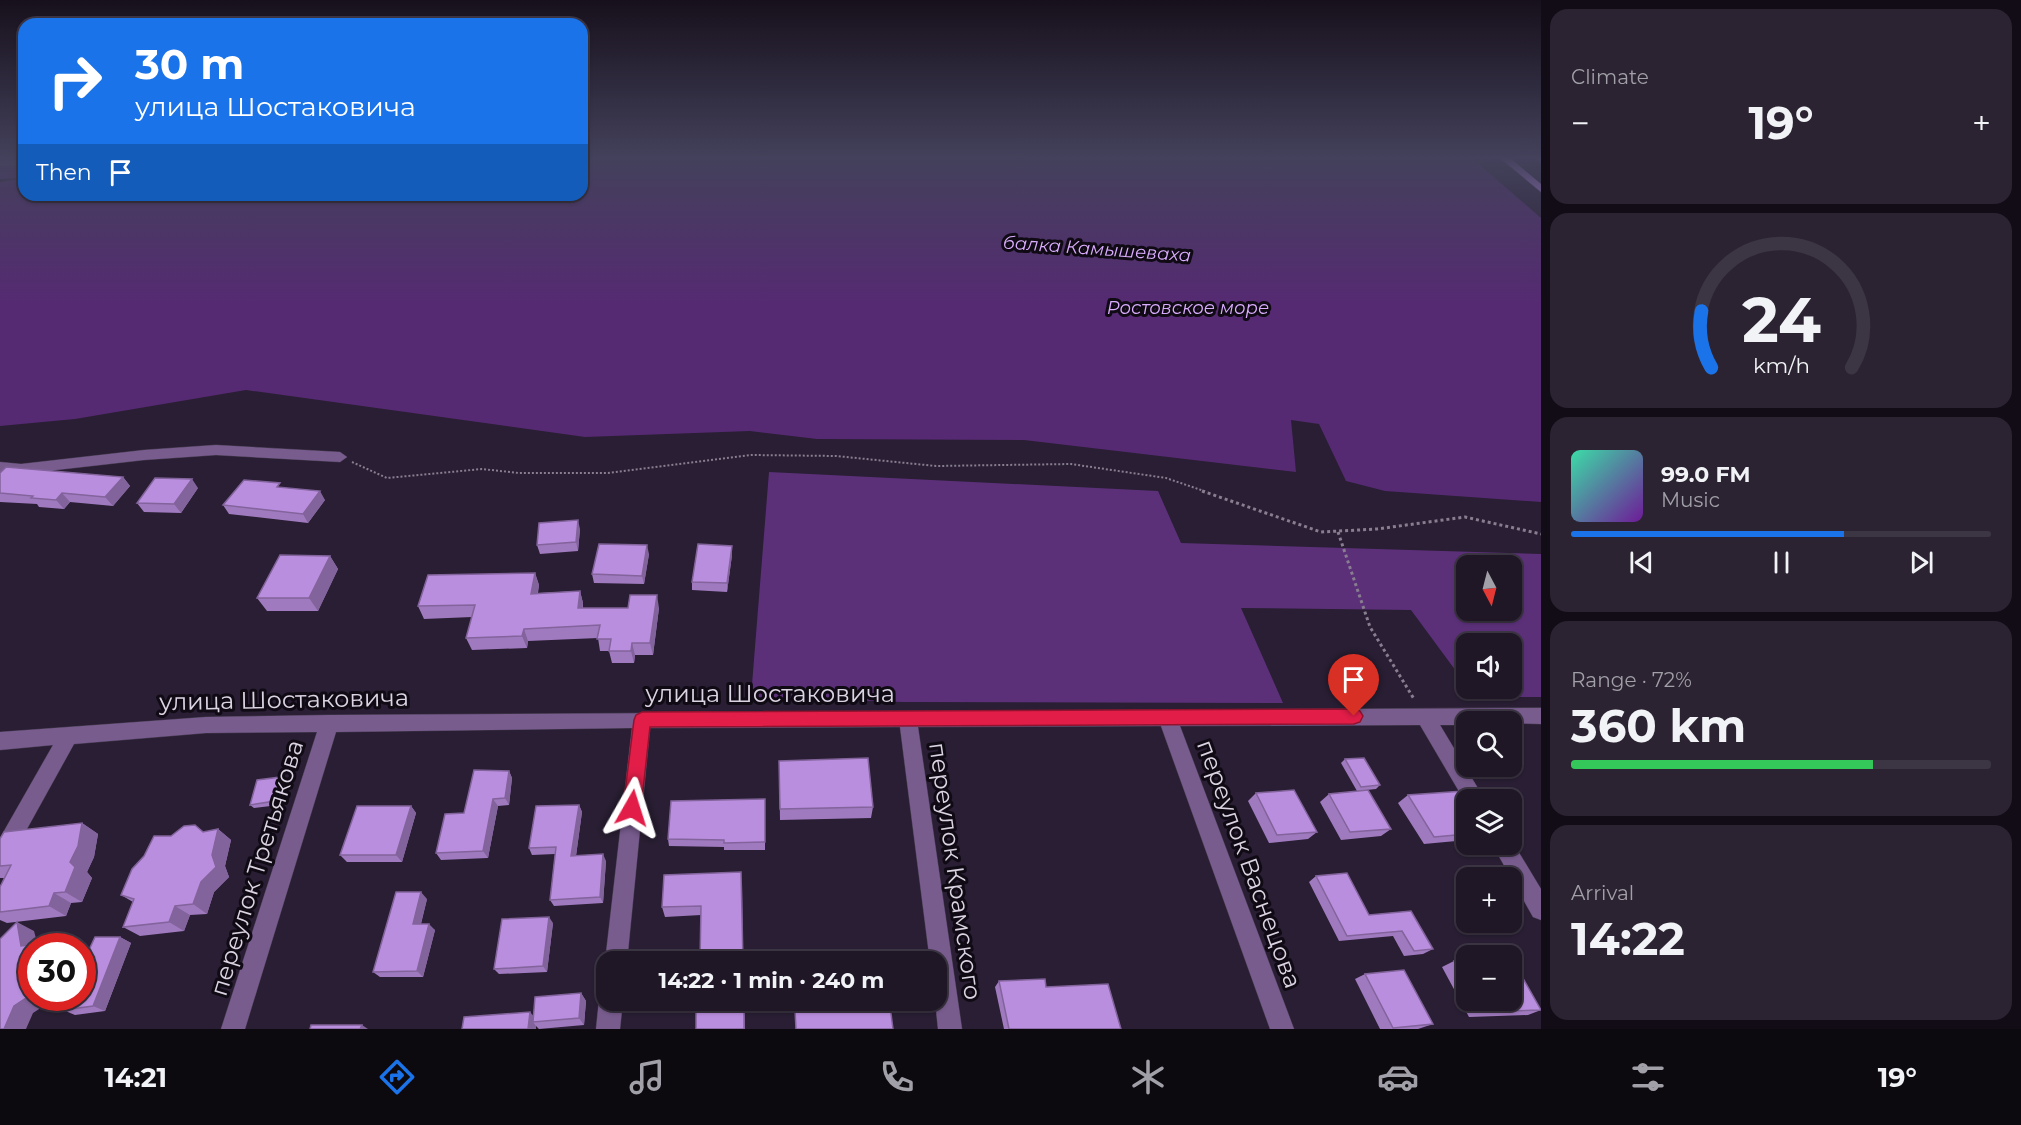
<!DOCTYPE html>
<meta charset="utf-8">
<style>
:root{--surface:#1f1626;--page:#2c2332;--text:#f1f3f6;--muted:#a19fa7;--line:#3c3543;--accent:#1a73e8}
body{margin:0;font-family:Montserrat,sans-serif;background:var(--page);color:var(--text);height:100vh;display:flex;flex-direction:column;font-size:22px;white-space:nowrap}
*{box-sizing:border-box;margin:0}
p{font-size:20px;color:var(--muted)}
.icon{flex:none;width:33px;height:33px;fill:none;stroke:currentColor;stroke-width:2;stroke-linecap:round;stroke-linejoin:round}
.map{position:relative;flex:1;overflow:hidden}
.panel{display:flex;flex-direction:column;gap:9px;padding:9px;background:#110c15;width:480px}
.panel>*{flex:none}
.banner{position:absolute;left:18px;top:18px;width:570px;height:183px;border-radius:18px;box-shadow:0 2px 4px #0004,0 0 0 2px var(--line);background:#1a73e8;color:#fff;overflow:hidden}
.needle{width:39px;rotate:173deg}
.fabs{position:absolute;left:1456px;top:555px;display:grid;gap:12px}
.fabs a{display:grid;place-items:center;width:66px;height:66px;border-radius:12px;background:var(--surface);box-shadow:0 2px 4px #0004,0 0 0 2px var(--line);font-size:30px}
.speed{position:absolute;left:18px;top:933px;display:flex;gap:12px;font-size:30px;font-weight:700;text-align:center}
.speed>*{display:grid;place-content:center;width:78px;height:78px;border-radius:50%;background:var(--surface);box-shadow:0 2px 4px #0004,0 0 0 2px var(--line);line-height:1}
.speed .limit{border:9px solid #d22;background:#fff;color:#111}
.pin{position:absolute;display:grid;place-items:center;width:51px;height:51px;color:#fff;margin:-62px -26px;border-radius:50% 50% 50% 0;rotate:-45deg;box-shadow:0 0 6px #0007}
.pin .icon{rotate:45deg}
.me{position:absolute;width:66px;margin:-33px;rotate:6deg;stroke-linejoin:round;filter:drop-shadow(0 0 4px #0008)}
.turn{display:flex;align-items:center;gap:21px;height:126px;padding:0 18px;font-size:27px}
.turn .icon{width:78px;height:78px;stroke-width:2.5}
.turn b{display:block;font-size:42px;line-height:51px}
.then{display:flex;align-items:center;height:57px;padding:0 18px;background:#0003;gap:12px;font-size:22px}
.big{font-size:45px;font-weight:700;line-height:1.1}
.panel .tile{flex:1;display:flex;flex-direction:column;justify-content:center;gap:9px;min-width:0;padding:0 21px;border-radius:18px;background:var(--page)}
.panel .dial{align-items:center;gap:0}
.dial svg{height:156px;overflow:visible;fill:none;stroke:var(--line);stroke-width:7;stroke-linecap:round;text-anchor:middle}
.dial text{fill:var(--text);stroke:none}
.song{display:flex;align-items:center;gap:18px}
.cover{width:72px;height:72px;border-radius:9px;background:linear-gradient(135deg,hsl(160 70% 55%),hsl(280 70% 35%))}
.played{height:6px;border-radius:3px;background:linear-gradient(90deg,var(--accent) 65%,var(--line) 65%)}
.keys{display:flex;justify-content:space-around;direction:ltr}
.heat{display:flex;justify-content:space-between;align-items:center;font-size:33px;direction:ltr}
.charge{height:9px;border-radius:4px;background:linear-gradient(90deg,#34c759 72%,var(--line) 0)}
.trip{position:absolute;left:596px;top:951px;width:351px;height:60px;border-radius:18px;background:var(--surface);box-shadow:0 2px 4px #0004,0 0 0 2px var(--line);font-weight:700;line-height:60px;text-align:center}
.tabs{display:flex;height:96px;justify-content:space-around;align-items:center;background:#0c090f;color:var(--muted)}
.tabs .icon{width:42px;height:42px}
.tabs .active{color:var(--accent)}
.tabs b{font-size:27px;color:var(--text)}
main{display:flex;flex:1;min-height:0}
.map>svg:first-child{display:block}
.forest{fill:#5b3079;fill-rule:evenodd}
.water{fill:#552a72}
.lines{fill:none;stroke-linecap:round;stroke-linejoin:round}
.minor-casing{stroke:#453b4f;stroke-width:1}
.major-casing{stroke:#453b4f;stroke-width:1}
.path-far1{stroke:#887e90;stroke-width:2;stroke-dasharray:2 2;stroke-linecap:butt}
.path{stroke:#887e90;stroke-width:3;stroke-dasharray:3 3;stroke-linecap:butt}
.minor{fill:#785c8e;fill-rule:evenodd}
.major{fill:#ce93fb;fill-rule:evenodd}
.wall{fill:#a07abf}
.shaded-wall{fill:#82639b}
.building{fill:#ba8ede;stroke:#82639b;stroke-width:1.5}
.route{fill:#e11d48;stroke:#92132f;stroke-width:1.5}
.labels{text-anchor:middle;stroke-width:6;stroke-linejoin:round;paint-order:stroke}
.far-water-label{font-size:18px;font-style:italic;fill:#daadff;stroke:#0f0a13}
.near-street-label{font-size:24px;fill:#dbd3e2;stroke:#0f0a13}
</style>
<main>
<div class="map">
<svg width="1541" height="1029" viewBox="0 0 1541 1029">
<rect width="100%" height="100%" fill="#291e33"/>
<!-- forest -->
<path class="forest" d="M0,158H24V178L0,179Z
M769,472L1158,491L1181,543L1541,554V697H1475L1469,689L1512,688V644H1467V686L1411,610L1241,608L1283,703L903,702L751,697ZM1467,566H1512V610H1467Z"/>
<!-- water -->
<path class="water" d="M582,158H1472L1541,218V502L1385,491L1346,481L1319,424L1291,420L1296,472L1024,440L817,439L750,431L585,437L246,390L75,419L0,426V182L24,178V195H582Z"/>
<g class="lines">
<!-- minor casing -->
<g class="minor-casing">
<path id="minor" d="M1535,158H1541V163Z
M24,159V165L0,166V160Z
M216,445L340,452L347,457L340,462L216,455L144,460L21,474L0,472V462L21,464L144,450Z
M1541,708V724L1467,722V725H1440L1485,800H1467V805L1420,725L1180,726L1294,1029H1270L1161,726L918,727L962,1029H938L935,1000L936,962H930L900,727L650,728L627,962H606V965L605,962L632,728L336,732L245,1029H221L317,732L206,733L74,744L7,865L0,868V838L53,745L0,750V732L206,717L329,715Z
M1512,841L1541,889V920L1533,917L1492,844H1512Z
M606,991V1000H623L620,1029H596L599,1000L603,992Z"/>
</g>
<!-- major casing -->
<g class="major-casing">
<path id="major" d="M1500,158H1510L1541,184V192Z"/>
</g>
<!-- path-far1 -->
<path class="path-far1" d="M352,462L387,478L482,469L519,473H608L751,455L836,456L936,466L1071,464L1166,478L1207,492"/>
<!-- path -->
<path class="path" d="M1202,491L1321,532L1377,529L1465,517L1541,534
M1338,532L1370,627L1414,699"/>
<!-- minor -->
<use href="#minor" class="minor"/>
<!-- major -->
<use href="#major" class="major"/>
</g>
<!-- wall -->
<path class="wall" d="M0,473L123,477L130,486L113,506L70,502L64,509L39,507L37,504L0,502Z
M283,487L325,500L308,523L229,514L223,505Z
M198,488L181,513L144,512L137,503Z
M580,529L578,551L540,554L537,545Z
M649,554L644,584L594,583L592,574Z
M732,555L727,592L692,590V582Z
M330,556L338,569L318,611H267L257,598Z
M535,573L539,585L538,593L580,591L583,603V608H659L653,655H635L634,663H612L609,651H600L598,638L528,641L527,648L472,650L466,638L472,617L424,619L418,606Z
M1345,759L1380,785L1376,789L1357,791L1341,763Z
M779,761L873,807L871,818L780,820Z
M509,771L512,778L509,805L498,806L488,858L441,860L436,853L464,813Z
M281,777L285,780L279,805L254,808L250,805Z
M1256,793L1317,832L1308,839L1269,843L1248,801Z
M1329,794L1391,829L1381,836L1341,840L1320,802Z
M1408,795L1467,800V840L1424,844L1398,803Z
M765,799V850H724V847L669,846L668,839Z
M579,805L582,812L576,856L606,861L603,903L554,906L550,900L555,854L532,855L529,848Z
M411,806L416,813L402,862H347L340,855Z
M82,823L98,834L94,857L87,872L92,878L82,902L71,903L66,916L7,923L0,920V887L4,878H0V839Z
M195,825L204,832L218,829L231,840L225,866L229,877L214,892L207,914L190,915L184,931L140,936L123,927L133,902L121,895L171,836Z
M1316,876L1369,915L1411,911L1433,949L1423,954L1404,956L1393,936L1339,941L1309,882Z
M742,882L743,962H700L701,915L665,917L662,907Z
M427,899L421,924L435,930L423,977H380L373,972Z
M553,923L547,972L499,974L494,969Z
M120,937L131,943L105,1011L75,1015L63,1010Z
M1454,961H1467V1000H1512L1541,1010L1528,1015L1469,1017L1442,967Z
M1365,974L1433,1024L1418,1029H1380L1355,979Z
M999,981L1046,987L1121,1029H1004L995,987Z
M581,993L586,1001L584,1025L539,1029L536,1026V1029H462L533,1016Z
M682,1000H744L745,1029L696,1004L684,1005Z"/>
<!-- shaded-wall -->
<path class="shaded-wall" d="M123,477L130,486L113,506L105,497Z
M192,479L198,488L181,513L174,504Z
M320,491L325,500L308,523L303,514Z
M62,493L70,502L64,509L56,500Z
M578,520L580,529L578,551L576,542Z
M647,545L649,554L644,584L642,576Z
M732,546V555L727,592V583Z
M330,556L338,569L318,611L309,598Z
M535,573L539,585L535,606L531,594Z
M580,591L583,603L581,620L578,608Z
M657,595L659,608L653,655L650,643Z
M524,629L528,641L527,648L522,636Z
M632,643L635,655L634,663L631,651Z
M509,771L512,778L509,805L505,798Z
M281,777L285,780L279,805L275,801Z
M493,799L498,806L488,858L483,851Z
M579,805L582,812L575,863L571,856Z
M411,806L416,813L402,862L396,855Z
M82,823L98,834L94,857L87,872L92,878L82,902L65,892L70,862Z
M195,825L208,836L218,829L231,840L225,866L229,877L214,892L207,914L193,904Z
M603,854L606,861L603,903L600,897Z
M421,892L427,899L419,931L413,924Z
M54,893L71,903L66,916L49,906Z
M175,906L190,915L184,931L169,922Z
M549,917L553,923L547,972L543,966Z
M17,922L34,931L38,946H21Z
M429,924L435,930L423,977L417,971Z
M120,937L131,943L105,1011L93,1006Z
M581,993L586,1001L584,1025L579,1018Z
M32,994V998H56L33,1013L26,1029H4L14,1006Z
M530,1012L537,1020L533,1022L536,1026V1029H528Z
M362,1025L368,1029H360Z"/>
<!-- building -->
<path class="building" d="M6,467L123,477L105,497L62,493L56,500L31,498L33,496L0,493V473Z
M155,478L192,479L174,504L137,503Z
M244,480L280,483L277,487L320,491L303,514L223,505Z
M578,520L576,542L537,545L539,523Z
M599,544L647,545L642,576L592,574Z
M698,544L732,546L727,583L692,582Z
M280,555L330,556L309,598H257Z
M535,573L531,594L580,591L578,608H628L630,595H657L650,643H632L631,651H609L611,639H597L600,625L524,629L522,636L466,638L475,605L418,606L428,575Z
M868,758L873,807L780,809L779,761Z
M1364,758L1380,785L1361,787L1345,759Z
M474,770L509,771L505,798L493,799L483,851L436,853L445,814L464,813Z
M281,777L275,801L250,805L257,780Z
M1294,790L1317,832L1277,835L1256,793Z
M1368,790L1391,829L1350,832L1329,794Z
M1464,791L1470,800H1467V834L1434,837L1408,795Z
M765,799V842L724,843V840L668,839L671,801Z
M579,805L571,856L603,854L600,897L550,900L556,847L529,848L536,806Z
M357,806H411L396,855H340Z
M82,823L78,846L70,862L75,867L65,892L54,893L49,906L0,912V887L11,865L0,866V839L4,832Z
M195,825L203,832L218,829L212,855L216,867L201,882L193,904L175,906L169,922L123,927L134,899L121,895L132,869L144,856L154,836H171L184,826Z
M741,872L743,962H700L701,906L662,907L664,875Z
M1347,873L1369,915L1411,911L1433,949L1414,951L1402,931L1347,936L1316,876Z
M396,892H421L413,924H429L417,971L373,972Z
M549,917L543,966L494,969L502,919Z
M17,922L21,946L41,944L42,946H32V994L14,1006L4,1029H0V939Z
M95,937H120L93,1006L63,1010L68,998H82V965Z
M1512,959L1541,1010L1481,1012L1475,1000H1512Z
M1454,961H1467V985Z
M1404,970L1433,1024L1393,1028L1365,974Z
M1045,979L1046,987L1108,984L1121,1029H1009L999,981Z
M581,993L579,1018L533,1022L535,997Z
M696,1000H744V1029H696Z
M890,1006L893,1029H796L795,1010Z
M530,1012L528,1029H462L464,1017Z
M311,1025H362L360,1029H310Z"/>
<!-- sky -->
<linearGradient id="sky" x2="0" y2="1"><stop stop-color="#17101c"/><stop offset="0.52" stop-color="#43415b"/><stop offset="1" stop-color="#43415b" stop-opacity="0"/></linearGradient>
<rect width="1541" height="303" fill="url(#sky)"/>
<!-- route -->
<path class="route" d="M1354,709L1360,711L1363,716L1360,722L1354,724L650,727L641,808L639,814L632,817L626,814L623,808L634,720L636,715L642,712Z"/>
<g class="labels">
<!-- far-water labels -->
<g class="far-water-label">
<text transform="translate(1097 249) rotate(4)" y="6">балка Камышеваха</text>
<text x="1188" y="314">Ростовское море</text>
</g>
<!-- near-street labels -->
<g class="near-street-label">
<text x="770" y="702">улица Шостаковича</text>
<text transform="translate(284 700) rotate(-1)" y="8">улица Шостаковича</text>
<text transform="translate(1249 864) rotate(70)" y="8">переулок Васнецова</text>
<text transform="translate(257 868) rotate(-73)" y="8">переулок Третьякова</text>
<text transform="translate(955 871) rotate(82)" y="8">переулок Крамского</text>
</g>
</g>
</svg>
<div class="fabs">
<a><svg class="needle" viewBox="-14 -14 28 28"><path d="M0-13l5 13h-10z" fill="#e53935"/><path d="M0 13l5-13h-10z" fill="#a19fa7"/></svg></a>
<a><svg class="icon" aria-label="sound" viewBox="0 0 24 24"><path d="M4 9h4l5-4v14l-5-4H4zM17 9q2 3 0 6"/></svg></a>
<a><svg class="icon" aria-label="search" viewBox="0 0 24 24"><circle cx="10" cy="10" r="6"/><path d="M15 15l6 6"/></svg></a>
<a><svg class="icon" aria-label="layers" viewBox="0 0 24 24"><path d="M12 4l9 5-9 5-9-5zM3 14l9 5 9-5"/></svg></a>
<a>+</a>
<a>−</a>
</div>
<div class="speed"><div class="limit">30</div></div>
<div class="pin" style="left:1354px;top:716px;background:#d93025"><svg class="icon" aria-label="arrive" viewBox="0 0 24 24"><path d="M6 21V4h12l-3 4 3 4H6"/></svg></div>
<svg class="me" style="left:632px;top:808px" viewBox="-20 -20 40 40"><path d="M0-17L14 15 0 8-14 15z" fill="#e11d48" stroke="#fff" stroke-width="4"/></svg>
<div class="trip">14:22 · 1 min · 240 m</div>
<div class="banner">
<div class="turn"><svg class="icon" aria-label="right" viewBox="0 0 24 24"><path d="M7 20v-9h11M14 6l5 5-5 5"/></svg><div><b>30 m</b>улица Шостаковича</div></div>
<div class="then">Then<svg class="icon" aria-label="arrive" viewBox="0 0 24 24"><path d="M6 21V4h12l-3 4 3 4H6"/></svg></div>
</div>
</div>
<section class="panel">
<div class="tile"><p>Climate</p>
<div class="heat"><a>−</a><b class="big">19°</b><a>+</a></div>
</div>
<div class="tile dial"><svg viewBox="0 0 100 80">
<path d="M14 69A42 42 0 1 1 86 69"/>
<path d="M14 69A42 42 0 0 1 9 40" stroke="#1a73e8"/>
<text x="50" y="56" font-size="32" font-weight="700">24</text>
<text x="50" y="72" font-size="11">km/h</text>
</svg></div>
<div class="tile">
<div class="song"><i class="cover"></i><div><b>99.0 FM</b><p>Music</p></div></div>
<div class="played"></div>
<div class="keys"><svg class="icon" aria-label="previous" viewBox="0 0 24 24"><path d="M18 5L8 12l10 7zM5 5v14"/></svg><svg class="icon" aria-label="pause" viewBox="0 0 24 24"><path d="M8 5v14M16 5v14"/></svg><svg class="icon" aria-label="next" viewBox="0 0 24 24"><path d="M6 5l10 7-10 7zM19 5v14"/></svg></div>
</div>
<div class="tile"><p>Range · 72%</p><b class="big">360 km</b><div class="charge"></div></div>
<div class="tile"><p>Arrival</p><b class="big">14:22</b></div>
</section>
</main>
<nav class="tabs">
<b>14:21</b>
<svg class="icon active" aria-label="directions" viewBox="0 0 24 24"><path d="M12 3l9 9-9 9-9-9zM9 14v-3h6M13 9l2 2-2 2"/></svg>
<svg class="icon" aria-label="music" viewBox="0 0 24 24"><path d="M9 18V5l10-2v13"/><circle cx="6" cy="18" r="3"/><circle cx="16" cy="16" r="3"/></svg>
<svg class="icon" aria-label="phone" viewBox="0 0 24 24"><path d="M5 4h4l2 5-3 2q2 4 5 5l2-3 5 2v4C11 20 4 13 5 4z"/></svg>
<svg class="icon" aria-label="climate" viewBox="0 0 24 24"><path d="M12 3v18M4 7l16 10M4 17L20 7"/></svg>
<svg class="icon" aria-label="car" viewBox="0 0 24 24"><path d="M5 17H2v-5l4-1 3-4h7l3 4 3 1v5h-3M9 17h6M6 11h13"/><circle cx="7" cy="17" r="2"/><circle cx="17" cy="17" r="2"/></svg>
<svg class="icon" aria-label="filters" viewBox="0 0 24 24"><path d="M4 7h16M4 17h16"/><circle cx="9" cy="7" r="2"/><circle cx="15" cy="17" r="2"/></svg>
<b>19°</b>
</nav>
